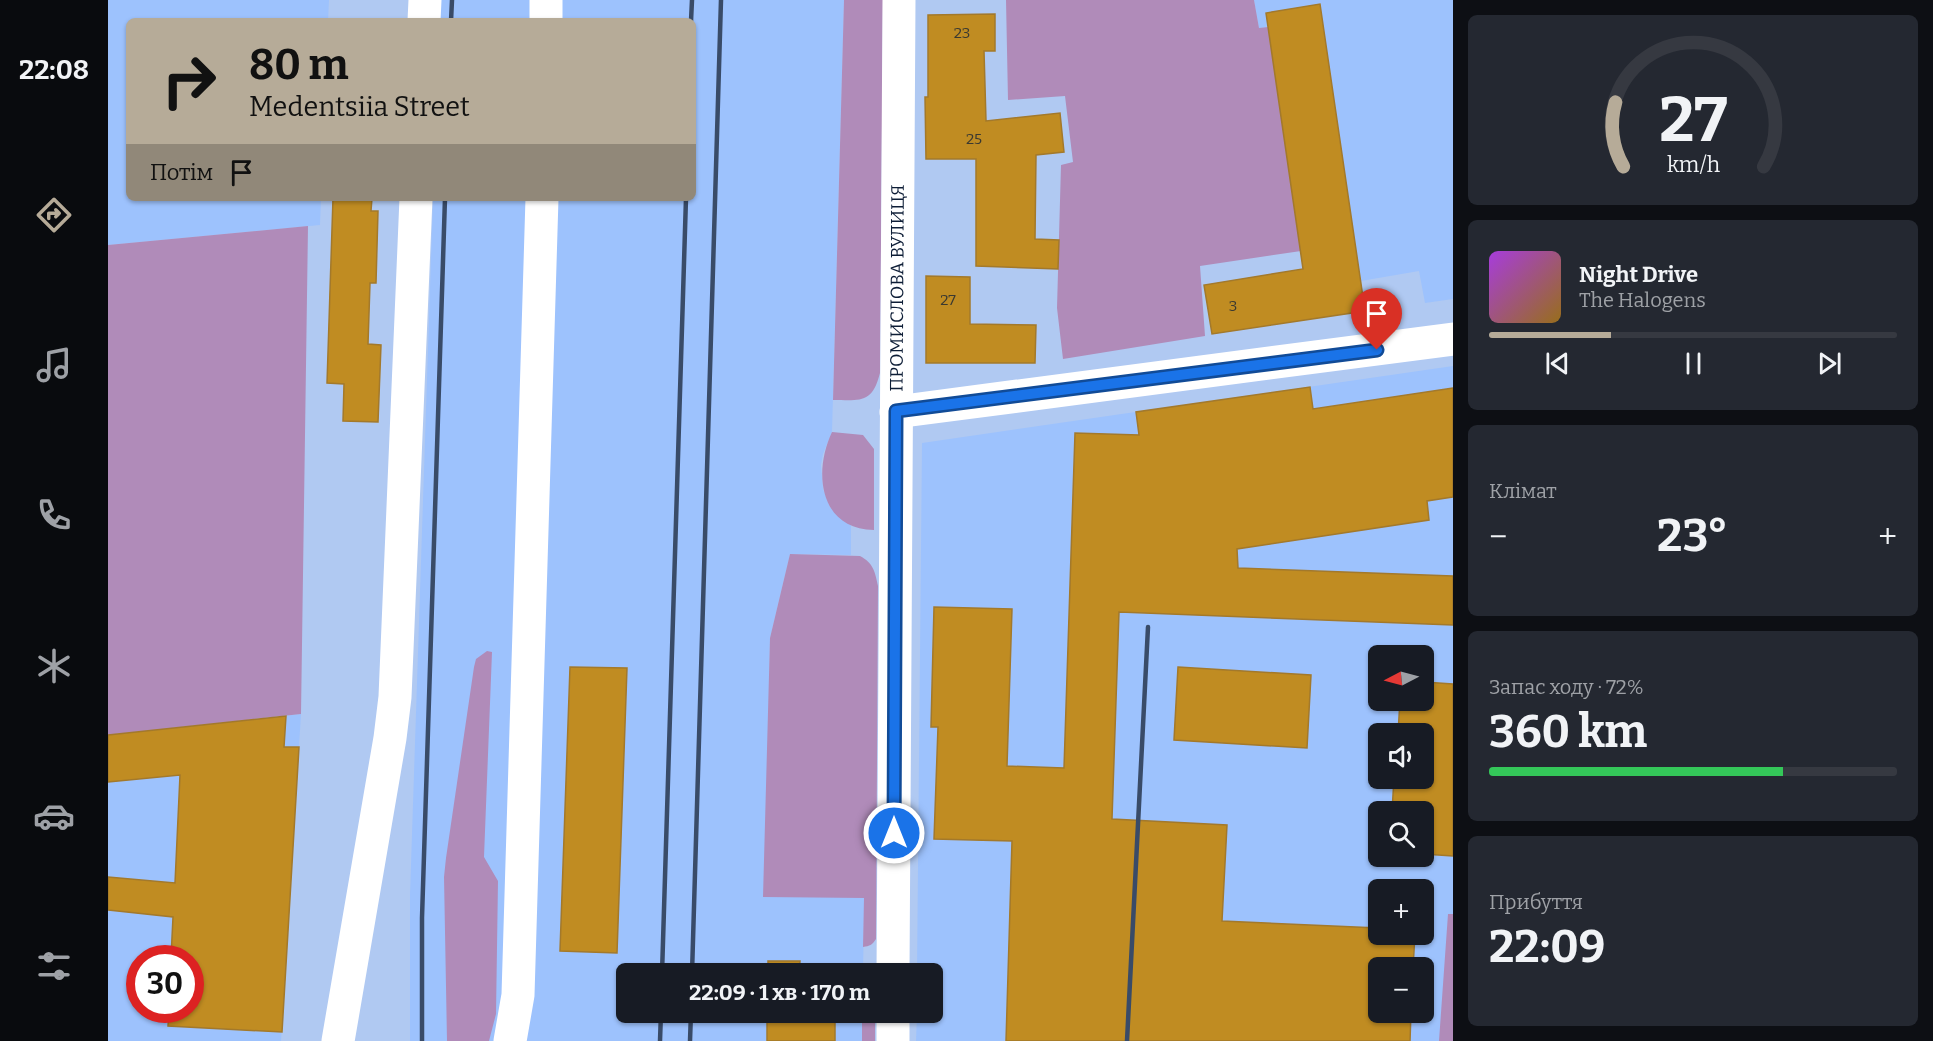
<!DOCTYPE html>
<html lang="uk">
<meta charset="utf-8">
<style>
:root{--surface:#171b24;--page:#242831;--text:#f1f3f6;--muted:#9ea1a6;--line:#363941;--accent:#b6ab98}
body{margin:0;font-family:Bitter,serif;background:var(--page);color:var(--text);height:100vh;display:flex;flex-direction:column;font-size:22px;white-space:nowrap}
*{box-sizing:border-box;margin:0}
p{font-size:20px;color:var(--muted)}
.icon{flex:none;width:33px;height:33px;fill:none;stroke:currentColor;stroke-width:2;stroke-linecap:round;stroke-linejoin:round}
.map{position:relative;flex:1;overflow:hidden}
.sheet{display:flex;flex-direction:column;gap:15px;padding:15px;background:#0d0f14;width:480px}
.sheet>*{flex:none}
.top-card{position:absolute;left:18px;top:18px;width:570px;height:183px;border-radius:9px;box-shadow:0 2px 4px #0004;background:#b6ab98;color:#111;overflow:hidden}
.needle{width:39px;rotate:264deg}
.buttons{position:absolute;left:1260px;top:645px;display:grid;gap:12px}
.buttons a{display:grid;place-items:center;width:66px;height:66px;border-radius:9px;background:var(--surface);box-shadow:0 2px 4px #0004;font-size:30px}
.speed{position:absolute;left:18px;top:945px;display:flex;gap:12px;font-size:30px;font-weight:700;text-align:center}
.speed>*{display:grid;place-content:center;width:78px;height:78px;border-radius:50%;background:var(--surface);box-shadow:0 2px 4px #0004;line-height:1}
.speed .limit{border:9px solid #d22;background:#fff;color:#111}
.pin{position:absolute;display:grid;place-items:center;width:51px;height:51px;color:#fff;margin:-62px -26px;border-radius:50% 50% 50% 0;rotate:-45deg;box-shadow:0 0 6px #0007}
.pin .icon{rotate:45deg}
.me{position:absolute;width:66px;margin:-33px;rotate:0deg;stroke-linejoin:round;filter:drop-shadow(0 0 4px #0008)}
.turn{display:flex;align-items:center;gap:21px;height:126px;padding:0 24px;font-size:27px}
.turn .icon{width:78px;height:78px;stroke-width:2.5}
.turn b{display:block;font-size:42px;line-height:51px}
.then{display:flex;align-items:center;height:57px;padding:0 24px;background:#0003;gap:12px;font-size:22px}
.big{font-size:45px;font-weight:700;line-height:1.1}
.sheet .card{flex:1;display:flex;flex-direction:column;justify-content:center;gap:9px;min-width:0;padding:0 21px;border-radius:9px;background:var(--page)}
.sheet .dial{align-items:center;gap:0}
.dial svg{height:156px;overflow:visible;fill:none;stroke:var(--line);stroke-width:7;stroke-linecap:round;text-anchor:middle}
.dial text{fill:var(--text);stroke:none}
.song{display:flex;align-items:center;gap:18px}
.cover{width:72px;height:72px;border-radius:9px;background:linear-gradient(135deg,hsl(280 70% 55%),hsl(40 70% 35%))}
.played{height:6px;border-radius:3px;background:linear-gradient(90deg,var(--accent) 30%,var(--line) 30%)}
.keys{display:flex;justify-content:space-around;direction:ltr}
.heat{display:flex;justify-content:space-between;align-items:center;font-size:33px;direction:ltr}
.charge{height:9px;border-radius:4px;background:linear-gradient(90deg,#34c759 72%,var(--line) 0)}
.trip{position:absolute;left:508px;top:963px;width:327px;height:60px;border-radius:9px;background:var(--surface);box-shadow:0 2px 4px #0004;font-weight:700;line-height:60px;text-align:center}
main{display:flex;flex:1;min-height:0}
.tabs{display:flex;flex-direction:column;width:108px;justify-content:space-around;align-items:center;background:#090b0e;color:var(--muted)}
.tabs .icon{width:42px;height:42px}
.tabs .active{color:var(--accent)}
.tabs b{font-size:27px;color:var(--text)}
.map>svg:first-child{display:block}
.built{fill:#9dc2fd;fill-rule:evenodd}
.green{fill:#b08bb9}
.building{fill:#c08c22;stroke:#a3792b;stroke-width:1.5}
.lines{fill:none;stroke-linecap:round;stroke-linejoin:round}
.minor{stroke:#fff;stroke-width:33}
.rail{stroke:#394b68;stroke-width:4.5}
.route-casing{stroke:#114b97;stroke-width:15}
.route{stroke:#1a73e8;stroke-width:10}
.labels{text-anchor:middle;stroke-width:4.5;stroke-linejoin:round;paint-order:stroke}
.number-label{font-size:15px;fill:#3a3931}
.street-label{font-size:18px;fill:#0d1d36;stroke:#b0c9f2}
</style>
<main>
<nav class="tabs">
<b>22:08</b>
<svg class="icon active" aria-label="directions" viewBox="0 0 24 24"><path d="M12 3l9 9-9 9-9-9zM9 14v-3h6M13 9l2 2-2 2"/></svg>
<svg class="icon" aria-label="music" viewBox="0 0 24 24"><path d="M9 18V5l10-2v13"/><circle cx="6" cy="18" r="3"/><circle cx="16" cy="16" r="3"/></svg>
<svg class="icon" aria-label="phone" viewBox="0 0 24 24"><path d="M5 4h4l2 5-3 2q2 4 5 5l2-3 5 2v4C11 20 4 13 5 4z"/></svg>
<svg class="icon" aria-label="climate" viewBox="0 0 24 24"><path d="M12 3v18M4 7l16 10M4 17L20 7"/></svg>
<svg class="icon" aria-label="car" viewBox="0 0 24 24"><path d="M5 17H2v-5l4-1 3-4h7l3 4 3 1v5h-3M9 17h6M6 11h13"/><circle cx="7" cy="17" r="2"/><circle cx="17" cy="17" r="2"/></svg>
<svg class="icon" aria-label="filters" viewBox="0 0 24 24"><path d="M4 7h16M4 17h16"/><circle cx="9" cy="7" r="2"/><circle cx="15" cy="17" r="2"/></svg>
</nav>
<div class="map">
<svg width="1345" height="1041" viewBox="0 0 1345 1041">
<rect width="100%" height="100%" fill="#b0c9f2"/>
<!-- built -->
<path class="built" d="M0,0H221L220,21H21V198H213L212,225L0,245Z
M332,0H736L724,432L715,454L713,465L715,489L722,507L736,521L743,524V555L682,554L662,638L661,678L760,675L755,973L519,974V1012L754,1013V1041H302V895L325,198H585V21H331Z
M1146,0H1345V299L1317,303L1311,271L1253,281L1257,311L1203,318L1160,27L1151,28Z
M1345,366V1041H808L809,1013L825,1012V974L809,973L814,443ZM1270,656H1316V700H1270ZM1270,734H1316V778H1270ZM1270,812H1316V856H1270ZM1270,890H1316V934H1270ZM1270,968H1316V1012H1270Z
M193,714L173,1041H0V735ZM32,958H82V1010H32Z"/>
<!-- green -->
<path class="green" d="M736,0H775L772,373C764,404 753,400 725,400Z
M898,0H1146L1151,28L1160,27L1193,251L1092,266L1097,336L955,359L949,308L953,165L965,162L957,96L900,100Z
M200,226L193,714L0,735V245Z
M724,432L755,435L766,449V530C711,529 705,472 724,432Z
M682,554L752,556C765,563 767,571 770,586L768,939C764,945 762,946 755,947L756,898L655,897L662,638Z
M379,651L384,652L376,857L390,881L388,1014L381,1041H339L336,877L338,858L366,667L368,659Z
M1340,914H1345V1041H1331Z
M754,1013H767V1041H754Z"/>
<!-- building -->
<path class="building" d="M1212,4L1257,311L1104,334L1096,285L1195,269L1158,13Z
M887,14V51H876L878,121L952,113L956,152L928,155L927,239L951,240L950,269L868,266V159H818L817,97H820V15Z
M225,198H264L263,211H270L268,283H262L260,344L273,345L270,422L235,421L236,384L219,383Z
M818,276L862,277V324L928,325L927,363H818Z
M1202,387L1205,409L1345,388V497L1319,501L1321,520L1129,549L1130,568L1345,576V625L1011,612L1004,819L1119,825L1114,921L1270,928V934H1307L1305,968H1270V1012H1303L1302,1041H898L904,841L826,839L830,727H823L826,607L904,609L899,766L956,768L967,433L1031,435L1028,412Z
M462,667L519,668L509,953L452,951Z
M1070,667L1203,675L1199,748L1066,740Z
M1316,682L1345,684V856L1316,854V812H1284L1286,778H1316V734H1290L1292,700H1316Z
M178,716L176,747H191L174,1032L60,1026L61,1010H82V958H63L65,917L0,910V877L67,883L72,775L0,782V735Z
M660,961H692L691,974H660Z
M659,1012H727V1041H659Z"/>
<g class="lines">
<!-- minor -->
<g class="minor">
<path d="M316,21L317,0"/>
<path d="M438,21V0"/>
<path d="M788,412L1345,339"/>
<path id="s1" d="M785,974L791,0"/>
<path d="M230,1041L282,738L287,697L308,198"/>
<path d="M402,1041L410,995L434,198"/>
<path d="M785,1041V1012"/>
</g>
<!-- rail -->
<path class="rail" d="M343,21L344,0
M583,21L584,0
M554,974L578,198
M584,974L613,0
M314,1041V918L337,198
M552,1041L553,1012
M582,1041L583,1012
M1019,1041L1040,627"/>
</g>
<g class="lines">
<!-- route casing -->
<g class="route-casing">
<path id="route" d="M786,833L788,411L1269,350"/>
</g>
<!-- route -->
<use href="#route" class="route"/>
</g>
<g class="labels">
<!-- number labels -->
<g class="number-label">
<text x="854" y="38">23</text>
<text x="866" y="144">25</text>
<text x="840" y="305">27</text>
<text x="1125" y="311">3</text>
</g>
<!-- street labels -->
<g class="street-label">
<text dy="6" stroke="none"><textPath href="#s1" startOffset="686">ПРОМИСЛОВА ВУЛИЦЯ</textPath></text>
</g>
</g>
</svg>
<div class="buttons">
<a><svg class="needle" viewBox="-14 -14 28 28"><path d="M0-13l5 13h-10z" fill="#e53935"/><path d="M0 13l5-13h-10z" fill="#9ea1a6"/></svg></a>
<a><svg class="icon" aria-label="sound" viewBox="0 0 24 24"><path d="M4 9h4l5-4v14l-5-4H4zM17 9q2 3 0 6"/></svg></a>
<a><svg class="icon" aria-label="search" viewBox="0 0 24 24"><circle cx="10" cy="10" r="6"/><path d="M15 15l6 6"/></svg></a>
<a>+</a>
<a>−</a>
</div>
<div class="speed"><div class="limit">30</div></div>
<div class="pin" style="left:1269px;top:350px;background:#d93025"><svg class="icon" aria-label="arrive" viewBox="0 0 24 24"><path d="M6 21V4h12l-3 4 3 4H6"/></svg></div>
<svg class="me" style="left:786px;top:833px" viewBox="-20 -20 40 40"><circle r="17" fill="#1a73e8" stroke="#fff" stroke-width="3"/><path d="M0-11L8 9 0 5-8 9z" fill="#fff"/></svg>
<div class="trip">22:09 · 1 хв · 170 m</div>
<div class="top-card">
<div class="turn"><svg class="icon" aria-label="right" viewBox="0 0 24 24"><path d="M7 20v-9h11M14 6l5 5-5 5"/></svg><div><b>80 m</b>Medentsiia Street</div></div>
<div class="then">Потім<svg class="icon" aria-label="arrive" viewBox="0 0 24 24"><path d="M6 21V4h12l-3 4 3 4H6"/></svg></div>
</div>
</div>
<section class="sheet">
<div class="card dial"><svg viewBox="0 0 100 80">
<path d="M14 69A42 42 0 1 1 86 69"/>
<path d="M14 69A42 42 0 0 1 10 36" stroke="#b6ab98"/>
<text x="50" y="56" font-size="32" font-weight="700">27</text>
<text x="50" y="72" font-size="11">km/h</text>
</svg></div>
<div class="card">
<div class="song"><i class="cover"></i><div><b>Night Drive</b><p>The Halogens</p></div></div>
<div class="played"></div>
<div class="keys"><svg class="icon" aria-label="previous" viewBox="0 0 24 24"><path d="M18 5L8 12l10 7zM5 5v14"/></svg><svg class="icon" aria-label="pause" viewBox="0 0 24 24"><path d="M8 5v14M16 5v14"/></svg><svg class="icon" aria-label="next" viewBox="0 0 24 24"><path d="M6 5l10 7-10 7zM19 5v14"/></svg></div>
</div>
<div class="card"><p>Клімат</p>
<div class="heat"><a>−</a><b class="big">23°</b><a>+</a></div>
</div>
<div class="card"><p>Запас ходу · 72%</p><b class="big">360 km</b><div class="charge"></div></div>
<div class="card"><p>Прибуття</p><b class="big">22:09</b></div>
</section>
</main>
